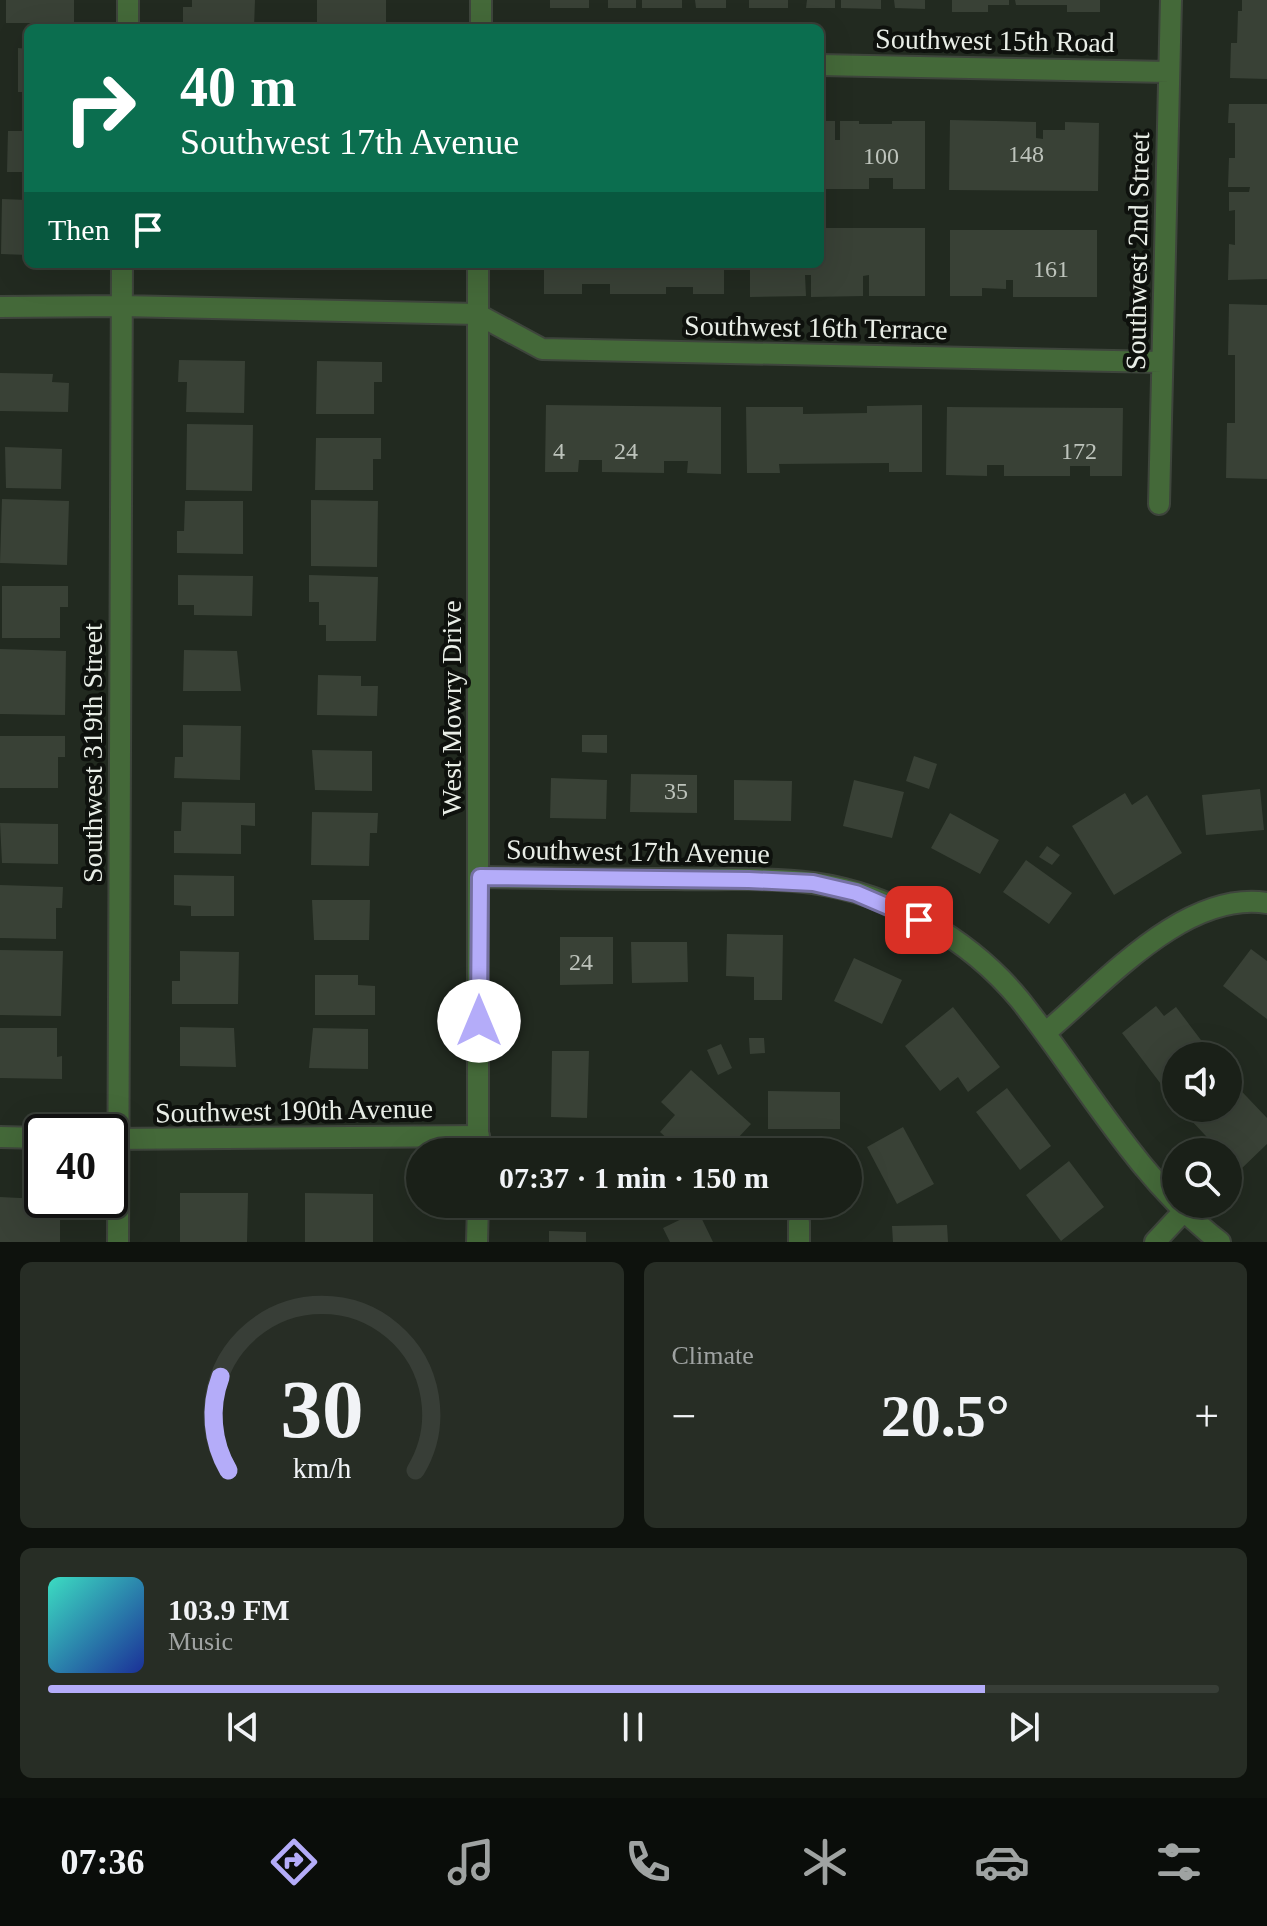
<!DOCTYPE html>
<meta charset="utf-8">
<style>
:root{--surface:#1a2018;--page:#272d25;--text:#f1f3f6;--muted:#9fa3a2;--line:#383e37;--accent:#b4acf9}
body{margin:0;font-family:"Times New Roman",serif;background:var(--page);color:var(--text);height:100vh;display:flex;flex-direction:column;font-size:30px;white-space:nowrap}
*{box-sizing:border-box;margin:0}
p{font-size:26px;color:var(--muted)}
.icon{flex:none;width:44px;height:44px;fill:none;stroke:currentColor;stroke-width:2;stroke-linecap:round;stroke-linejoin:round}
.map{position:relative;height:1242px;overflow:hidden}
.side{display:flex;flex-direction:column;gap:20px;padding:20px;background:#0e120d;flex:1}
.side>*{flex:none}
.hud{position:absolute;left:24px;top:24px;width:800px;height:244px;border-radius:12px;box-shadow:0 8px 32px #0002,0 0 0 2px var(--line);background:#0b6e4f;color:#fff;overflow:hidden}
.fabs{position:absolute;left:1162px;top:1042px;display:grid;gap:16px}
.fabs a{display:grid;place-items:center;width:80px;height:80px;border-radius:50%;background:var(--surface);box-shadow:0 8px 32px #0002,0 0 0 2px var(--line);font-size:40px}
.speed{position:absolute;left:24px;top:1114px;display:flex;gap:16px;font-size:40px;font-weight:700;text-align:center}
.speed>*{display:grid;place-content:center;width:104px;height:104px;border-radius:50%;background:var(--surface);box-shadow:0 8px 32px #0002,0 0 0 2px var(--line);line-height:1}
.speed .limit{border:4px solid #111;border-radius:12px;background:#fff;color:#111}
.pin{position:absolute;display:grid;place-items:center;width:68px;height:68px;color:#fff;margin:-34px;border-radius:16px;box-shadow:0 4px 12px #0006}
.me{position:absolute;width:88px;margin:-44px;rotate:0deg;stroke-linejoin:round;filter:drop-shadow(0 0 6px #0008)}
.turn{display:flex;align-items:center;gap:28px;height:168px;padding:0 24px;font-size:36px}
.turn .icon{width:104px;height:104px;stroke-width:2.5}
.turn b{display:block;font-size:56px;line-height:68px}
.then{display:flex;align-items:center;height:76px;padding:0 24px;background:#0003;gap:16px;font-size:30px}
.big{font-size:60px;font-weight:700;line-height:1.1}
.side .card{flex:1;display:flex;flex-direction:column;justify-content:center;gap:12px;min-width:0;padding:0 28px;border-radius:12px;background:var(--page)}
.side .dial{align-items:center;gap:0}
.dial svg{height:208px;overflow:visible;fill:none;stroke:var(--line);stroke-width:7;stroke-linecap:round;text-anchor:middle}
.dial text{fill:var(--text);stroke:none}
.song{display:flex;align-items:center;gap:24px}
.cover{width:96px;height:96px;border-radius:12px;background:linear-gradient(135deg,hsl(170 70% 55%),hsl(230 70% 35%))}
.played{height:8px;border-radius:4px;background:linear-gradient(90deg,var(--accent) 80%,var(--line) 80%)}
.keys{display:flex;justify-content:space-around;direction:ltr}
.heat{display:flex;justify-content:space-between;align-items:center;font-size:44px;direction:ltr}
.side .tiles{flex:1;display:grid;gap:20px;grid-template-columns:1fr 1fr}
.card:last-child{grid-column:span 2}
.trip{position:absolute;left:406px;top:1138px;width:456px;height:80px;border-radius:40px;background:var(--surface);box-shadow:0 8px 32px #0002,0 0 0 2px var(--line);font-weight:700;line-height:80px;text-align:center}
.dock{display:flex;height:128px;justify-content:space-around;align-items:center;background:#0a0d0a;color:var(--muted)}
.dock .icon{width:56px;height:56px}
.dock .on{color:var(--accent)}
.dock b{font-size:36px;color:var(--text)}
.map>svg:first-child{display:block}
.building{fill:#394136}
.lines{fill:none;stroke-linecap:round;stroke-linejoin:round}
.minor-casing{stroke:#3e453c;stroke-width:24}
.tertiary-casing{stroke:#3e453c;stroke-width:24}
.minor{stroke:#446939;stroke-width:20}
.tertiary{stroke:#446939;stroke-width:20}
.route-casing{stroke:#7570a2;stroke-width:20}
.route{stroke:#b4acf9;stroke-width:14}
.labels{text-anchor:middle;stroke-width:8;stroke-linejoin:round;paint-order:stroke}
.number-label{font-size:24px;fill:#bdc3bb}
.street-label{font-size:28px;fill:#e9eee7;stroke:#0e110d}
</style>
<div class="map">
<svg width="1267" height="1242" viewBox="0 0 1267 1242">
<rect width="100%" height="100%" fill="#222a20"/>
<!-- building -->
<path class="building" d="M6,0H74V23H6Z
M192,0H255L254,28H183V7H192Z
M317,0H386V28H317Z
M550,0H589V8H550Z
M608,0H636V8H608Z
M642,0H682V8H642Z
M695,0H726V8H696Z
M749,0H788V8H749Z
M807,0H835V8H806Z
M841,0H881V9L841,8Z
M894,0H925V9L895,8Z
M952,0H1009V5H988V12H952Z
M1015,0H1100V12H1067V5H1016Z
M1242,0H1267V79L1230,78L1231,43H1237L1238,11H1242Z
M18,48L28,49V92H18Z
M1229,104H1267V279L1228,280L1229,244L1235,245V210L1229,211V192H1249L1250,187H1228L1229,158H1235V123H1228Z
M950,120L1036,122V138L1043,139V130H1065V122L1099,123L1098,191L949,190Z
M820,121H835V140H840V121H859V124H892V121H925V189H893V178H869V189H820Z
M8,131H28V172H7Z
M2,199L28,200V255L1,254Z
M820,228H925V296H869V275L863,276V296L811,297V275H805L806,296L750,297V264H820Z
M950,230H1097V297H1013V280H1006V289L982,288V296H950Z
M544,264H724V294H693V287H666V294H610V284H582V294H544Z
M1229,304L1267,305V479L1226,478L1227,423H1235V355H1228Z
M179,360L245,361L244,413L186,412L187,382H178Z
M317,361L382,362V382H374V414H316Z
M0,373L53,374L52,382L69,383L68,412L0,411Z
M546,405L721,407V474L687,473L688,461H664V473L602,472V460H579L578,472H545Z
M922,405V472H889V463L779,464L780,473H747L746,407H803V414L867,413V406Z
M947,407L1123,408L1122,476H1090V466H1070V476H1004V465H987V476L946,475Z
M187,424L253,425L252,491L186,490Z
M316,438H381V459H373V490H315Z
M5,447L62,449L61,489L6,488Z
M2,499L69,501L67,565L0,563Z
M311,500L378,501L377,567L311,566Z
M185,501H243V554L177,553V531H184Z
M178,575L253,576L252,616L194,615V605H178Z
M309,575L378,577L376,641H326V625H319V602H309Z
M2,586H68V607H60V638H2Z
M0,649L66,651L65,715L0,714Z
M184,650L237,651L241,691H183Z
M318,675L361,676V686H378L377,716L317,715Z
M183,725L241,726L240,780L174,778L175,757H183Z
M582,735H607V753L582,752Z
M0,736H65V757H58V788H0Z
M312,750L372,751V791L315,790Z
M914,756L937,764L929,789L906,781Z
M631,774L697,775V813L630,812Z
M551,778L607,780L606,819L550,818Z
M734,780L792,781L791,821L734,820Z
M854,780L904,792L892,838L843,826Z
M1260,789L1264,830L1206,835L1202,795Z
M1125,793L1132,805L1147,795L1182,853L1114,895L1072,826Z
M182,802L255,803V826L241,825V854L174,853V831H181Z
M312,812L378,813L377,833H370L369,866L311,865Z
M950,813L999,840L980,874L931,848Z
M0,823L58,824V864L2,863Z
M1047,846L1060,855L1052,865L1039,857Z
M1026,860L1072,893L1049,924L1003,892Z
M174,875L234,876V916H191V906L174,905Z
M0,885L63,887L62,908H56V939L0,938Z
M312,900H370L369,940H314Z
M727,934L783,935L782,1000H754V977L726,976Z
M560,937H613V984L560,985Z
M631,942H687L688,982L632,983Z
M1251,949L1267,961V1019L1223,986Z
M0,950L63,951L61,1016L0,1015Z
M180,951L239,952L238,1004H172V981H180Z
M854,958L902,980L882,1024L834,1001Z
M315,975H358V985L375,986V1015H315Z
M1156,1006L1164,1016L1176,1007L1213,1056H1176V1085L1167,1092L1122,1033Z
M953,1007L1000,1067L968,1092L958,1077L940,1091L905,1046Z
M180,1027L234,1028L236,1067L180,1066Z
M0,1028H57V1057L62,1056V1079L0,1078Z
M313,1028L368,1029V1069L309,1068Z
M749,1038H764L765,1053L750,1054Z
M721,1044L732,1068L718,1075L707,1050Z
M552,1051H589L587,1118L551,1117Z
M691,1070L751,1124L725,1152H682L660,1132L675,1115L661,1102Z
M1228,1077L1267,1118V1144L1239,1171L1228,1160V1152H1221L1188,1117L1198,1108H1228Z
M1007,1088L1051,1146L1020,1170L976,1112Z
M768,1091L840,1092V1129H768Z
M903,1127L934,1184L897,1204L867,1147Z
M556,1145H592V1152H556Z
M1069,1161L1104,1207L1061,1241L1026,1195Z
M180,1193H248L247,1242H180Z
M305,1193L373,1194V1242H305Z
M0,1197L60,1200V1242H0Z
M556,1204H592V1213L556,1212Z
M601,1204H618V1213H601Z
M698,1211L713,1242H670L663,1228Z
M947,1225L948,1242H893L892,1226Z
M549,1231L586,1232V1242H549Z"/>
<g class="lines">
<!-- minor casing -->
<g class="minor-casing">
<path id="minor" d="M128,28V0
M820,65L1169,72
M0,307L122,306L477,314L542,349L1162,362
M1159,504L1171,0
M480,877C544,878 609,879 674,879C720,880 767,877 813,883C892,894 970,939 1020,1000C1085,1082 1136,1177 1220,1242
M1045,1033C1103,985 1184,890 1267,903
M0,1137L42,1138
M110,1139L479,1136
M118,1242L122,264
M799,1242V1222
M1155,1242L1183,1212"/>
</g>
<!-- tertiary casing -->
<g class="tertiary-casing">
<path id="tertiary" d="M481,28V0
M478,264V1152
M477,1242L478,1204"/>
</g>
<!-- minor -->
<use href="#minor" class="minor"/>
<!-- tertiary -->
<use href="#tertiary" class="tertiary"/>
</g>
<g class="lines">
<!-- route casing -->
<g class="route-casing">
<path id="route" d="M479,1021L480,877L749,880L813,883L856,893L919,920"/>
</g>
<!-- route -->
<use href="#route" class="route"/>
</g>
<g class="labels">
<!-- number labels -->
<g class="number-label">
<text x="1026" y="162">148</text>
<text x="881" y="164">100</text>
<text x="1051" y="277">161</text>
<text x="559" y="459">4</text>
<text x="626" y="459">24</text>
<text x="1079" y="459">172</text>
<text x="676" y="799">35</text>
<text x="581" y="970">24</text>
</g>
<!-- street labels -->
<g class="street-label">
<text transform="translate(995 40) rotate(1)" y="10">Southwest 15th Road</text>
<text transform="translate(1137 251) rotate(-89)" y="10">Southwest 2nd Street</text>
<text transform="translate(816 327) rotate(1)" y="10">Southwest 16th Terrace</text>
<text transform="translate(451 708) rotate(-90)" y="10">West Mowry Drive</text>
<text transform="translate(92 753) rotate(-90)" y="10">Southwest 319th Street</text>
<text transform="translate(638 851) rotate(1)" y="10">Southwest 17th Avenue</text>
<text transform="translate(294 1110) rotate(-1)" y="10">Southwest 190th Avenue</text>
</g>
</g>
</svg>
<div class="fabs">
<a><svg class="icon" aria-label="sound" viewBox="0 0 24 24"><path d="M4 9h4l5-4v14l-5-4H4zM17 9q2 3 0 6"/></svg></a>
<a><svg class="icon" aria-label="search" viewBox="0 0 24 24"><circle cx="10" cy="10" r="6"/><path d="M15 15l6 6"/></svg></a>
</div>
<div class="speed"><div class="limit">40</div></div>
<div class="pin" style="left:919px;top:920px;background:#d93025"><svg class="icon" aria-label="arrive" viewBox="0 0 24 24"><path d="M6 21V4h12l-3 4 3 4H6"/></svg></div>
<svg class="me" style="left:479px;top:1021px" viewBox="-20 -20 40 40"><circle r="19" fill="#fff"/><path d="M0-13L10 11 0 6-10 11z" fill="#b4acf9"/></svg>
<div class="trip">07:37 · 1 min · 150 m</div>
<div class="hud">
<div class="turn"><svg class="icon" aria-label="right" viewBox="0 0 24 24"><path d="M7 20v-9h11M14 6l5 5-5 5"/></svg><div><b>40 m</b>Southwest 17th Avenue</div></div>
<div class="then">Then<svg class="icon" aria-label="arrive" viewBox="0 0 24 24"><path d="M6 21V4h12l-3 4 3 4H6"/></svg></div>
</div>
</div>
<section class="side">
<div class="tiles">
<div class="card dial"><svg viewBox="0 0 100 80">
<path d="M14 69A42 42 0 1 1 86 69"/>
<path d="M14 69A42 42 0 0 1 11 33" stroke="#b4acf9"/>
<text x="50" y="56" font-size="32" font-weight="700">30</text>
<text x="50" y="72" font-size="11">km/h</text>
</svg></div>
<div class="card"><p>Climate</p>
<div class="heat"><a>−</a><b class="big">20.5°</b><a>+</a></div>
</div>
<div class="card">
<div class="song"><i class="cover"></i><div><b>103.9 FM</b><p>Music</p></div></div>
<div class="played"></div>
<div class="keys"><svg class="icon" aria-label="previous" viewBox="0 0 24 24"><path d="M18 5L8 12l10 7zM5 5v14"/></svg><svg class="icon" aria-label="pause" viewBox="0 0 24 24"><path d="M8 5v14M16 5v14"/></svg><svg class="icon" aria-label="next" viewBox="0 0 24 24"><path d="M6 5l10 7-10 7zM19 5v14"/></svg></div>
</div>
</div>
</section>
<nav class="dock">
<b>07:36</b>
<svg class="icon on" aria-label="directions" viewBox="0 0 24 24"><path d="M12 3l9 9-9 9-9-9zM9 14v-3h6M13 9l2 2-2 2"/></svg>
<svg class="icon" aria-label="music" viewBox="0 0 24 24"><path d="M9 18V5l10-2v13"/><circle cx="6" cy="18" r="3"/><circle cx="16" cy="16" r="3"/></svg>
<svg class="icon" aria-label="phone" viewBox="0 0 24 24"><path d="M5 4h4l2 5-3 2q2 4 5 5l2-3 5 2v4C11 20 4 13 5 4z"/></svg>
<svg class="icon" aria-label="climate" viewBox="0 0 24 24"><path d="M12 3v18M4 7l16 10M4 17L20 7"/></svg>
<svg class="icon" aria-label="car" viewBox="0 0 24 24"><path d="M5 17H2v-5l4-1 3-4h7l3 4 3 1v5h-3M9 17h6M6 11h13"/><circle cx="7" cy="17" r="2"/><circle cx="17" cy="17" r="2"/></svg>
<svg class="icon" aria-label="filters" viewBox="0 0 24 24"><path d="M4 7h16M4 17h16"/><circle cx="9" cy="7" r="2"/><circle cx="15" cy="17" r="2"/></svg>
</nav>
